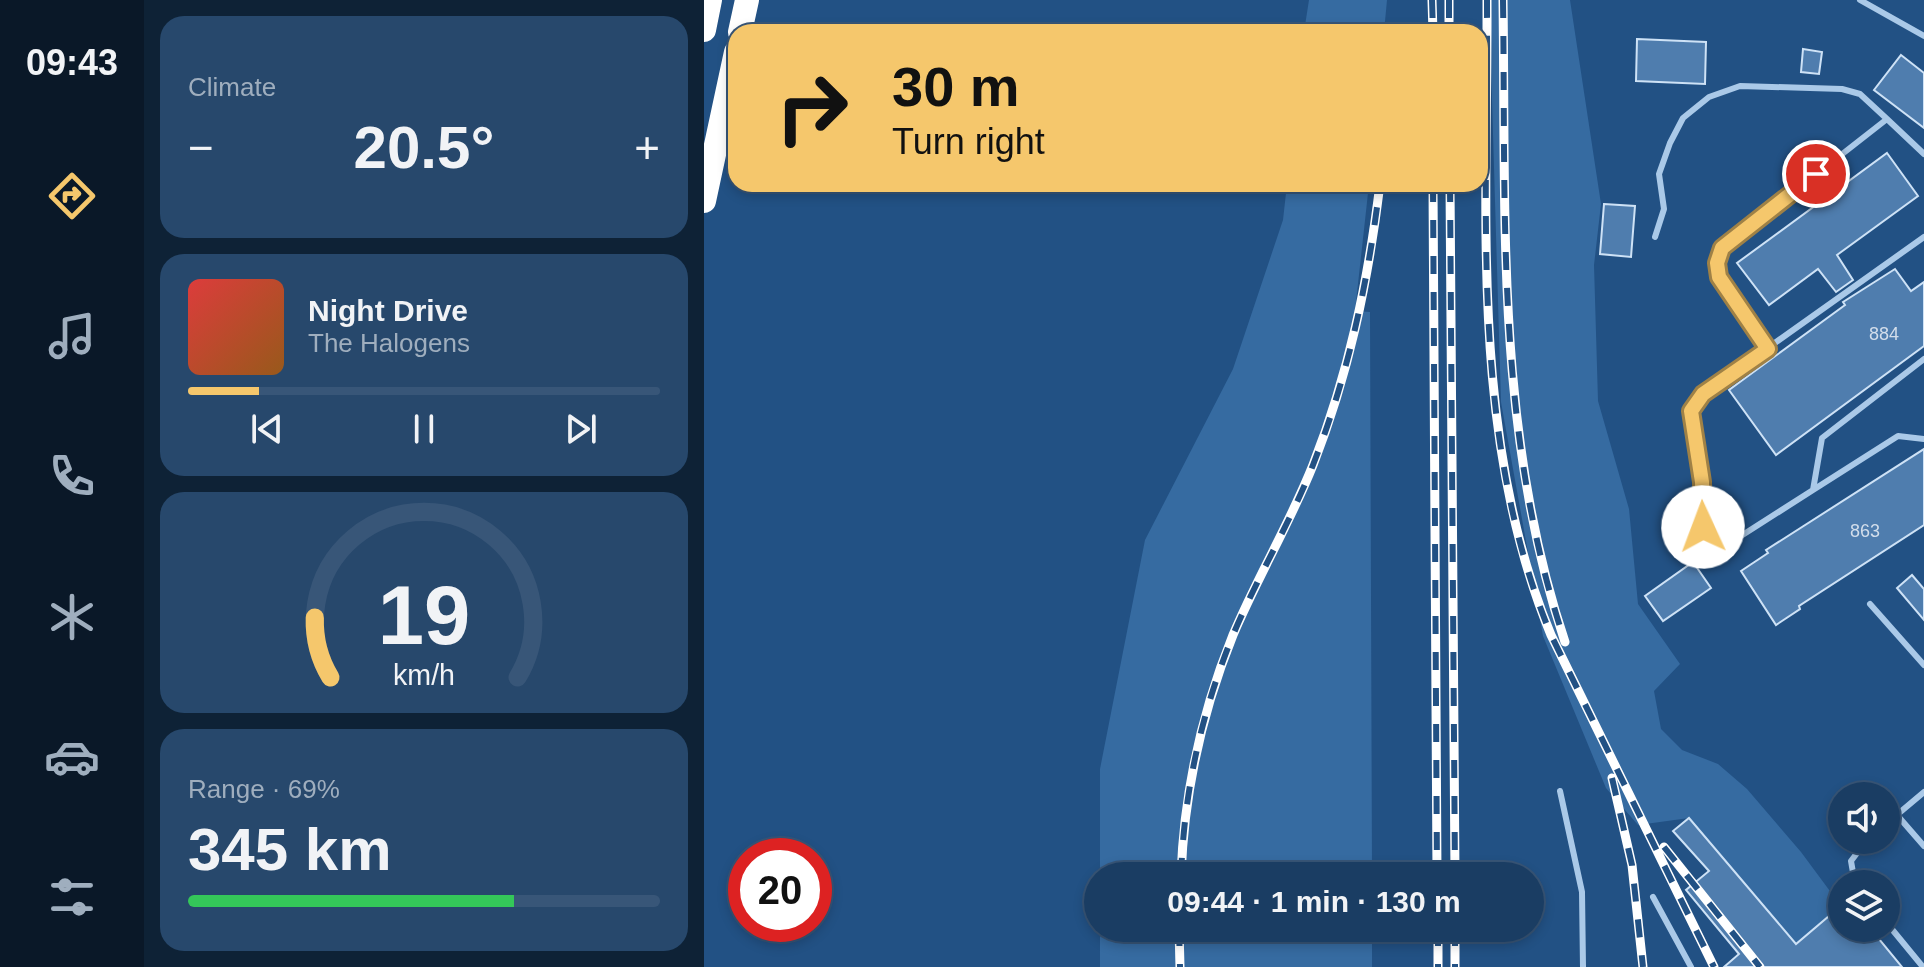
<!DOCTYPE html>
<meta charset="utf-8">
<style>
:root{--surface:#1a3d63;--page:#27486c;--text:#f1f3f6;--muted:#9faebe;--line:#385678;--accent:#f5c76c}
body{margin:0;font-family:Helvetica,sans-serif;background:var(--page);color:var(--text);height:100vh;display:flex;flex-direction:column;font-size:30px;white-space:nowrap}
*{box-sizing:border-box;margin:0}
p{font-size:26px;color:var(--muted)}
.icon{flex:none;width:44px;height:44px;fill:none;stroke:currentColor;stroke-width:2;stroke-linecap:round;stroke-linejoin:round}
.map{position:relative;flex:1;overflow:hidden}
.details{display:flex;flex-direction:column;gap:16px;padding:16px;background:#0e2236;width:560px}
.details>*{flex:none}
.hud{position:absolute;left:24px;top:24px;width:760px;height:168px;border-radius:24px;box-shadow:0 4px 12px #0003,0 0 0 2px var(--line);background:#f5c76c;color:#111;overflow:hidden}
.controls{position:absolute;left:1124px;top:782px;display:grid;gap:16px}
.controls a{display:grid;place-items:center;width:72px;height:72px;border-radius:50%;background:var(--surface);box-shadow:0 4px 12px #0003,0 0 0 2px var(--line);font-size:40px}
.speed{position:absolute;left:24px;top:838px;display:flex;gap:16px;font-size:40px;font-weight:700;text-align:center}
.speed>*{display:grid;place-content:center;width:104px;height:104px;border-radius:50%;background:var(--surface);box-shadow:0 4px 12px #0003,0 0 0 2px var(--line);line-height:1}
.speed .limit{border:12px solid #d22;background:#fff;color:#111}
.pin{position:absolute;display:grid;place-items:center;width:68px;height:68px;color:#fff;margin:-34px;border:4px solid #fff;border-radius:50%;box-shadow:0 2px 8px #0007}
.me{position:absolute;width:88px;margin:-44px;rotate:358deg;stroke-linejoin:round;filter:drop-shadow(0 0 6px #0008)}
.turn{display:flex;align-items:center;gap:28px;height:168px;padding:0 32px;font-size:36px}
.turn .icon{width:104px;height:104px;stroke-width:2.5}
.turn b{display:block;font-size:56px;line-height:68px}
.big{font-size:60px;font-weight:700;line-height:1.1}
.details .card{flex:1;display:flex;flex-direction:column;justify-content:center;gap:12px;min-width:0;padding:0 28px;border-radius:24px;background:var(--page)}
.details .dial{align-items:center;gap:0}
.dial svg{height:208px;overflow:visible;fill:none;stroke:var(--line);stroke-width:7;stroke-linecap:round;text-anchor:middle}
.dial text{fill:var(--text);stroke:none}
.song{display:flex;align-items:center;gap:24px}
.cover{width:96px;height:96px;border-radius:12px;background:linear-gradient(135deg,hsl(0 70% 55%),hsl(30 70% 35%))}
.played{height:8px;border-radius:4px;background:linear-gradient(90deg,var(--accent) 15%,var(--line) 15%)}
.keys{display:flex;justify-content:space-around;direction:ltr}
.heat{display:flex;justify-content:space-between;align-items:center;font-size:44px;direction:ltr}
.charge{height:12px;border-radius:6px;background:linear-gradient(90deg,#34c759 69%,var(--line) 0)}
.trip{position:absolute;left:380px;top:862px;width:460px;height:80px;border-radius:40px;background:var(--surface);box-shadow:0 4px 12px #0003,0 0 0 2px var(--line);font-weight:700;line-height:80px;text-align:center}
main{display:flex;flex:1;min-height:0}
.tab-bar{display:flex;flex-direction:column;width:144px;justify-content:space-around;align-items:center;background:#0a1828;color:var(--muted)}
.tab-bar .icon{width:56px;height:56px}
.tab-bar .selected{color:var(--accent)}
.tab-bar b{font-size:36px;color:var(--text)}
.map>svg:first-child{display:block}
.green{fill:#366ba1}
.building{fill:#4f7dae;stroke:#cee2f6;stroke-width:2}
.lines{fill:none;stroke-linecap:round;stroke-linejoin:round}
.lane{stroke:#aac9e8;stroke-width:6}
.highway{stroke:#fff;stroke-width:24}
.rail-casing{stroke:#fff;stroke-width:9}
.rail{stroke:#225184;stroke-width:6;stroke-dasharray:18;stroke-linecap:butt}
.route-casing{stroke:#9f8146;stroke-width:20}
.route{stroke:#f5c76c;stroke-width:14}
.labels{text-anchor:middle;stroke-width:8;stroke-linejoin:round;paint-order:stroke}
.number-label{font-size:18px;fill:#d3deeb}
</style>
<main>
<nav class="tab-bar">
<b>09:43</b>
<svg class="icon selected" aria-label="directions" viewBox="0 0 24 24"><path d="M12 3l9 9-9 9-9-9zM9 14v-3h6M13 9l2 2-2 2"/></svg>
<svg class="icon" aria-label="music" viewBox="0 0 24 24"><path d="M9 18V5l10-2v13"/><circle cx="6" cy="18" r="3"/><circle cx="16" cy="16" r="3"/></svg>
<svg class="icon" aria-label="phone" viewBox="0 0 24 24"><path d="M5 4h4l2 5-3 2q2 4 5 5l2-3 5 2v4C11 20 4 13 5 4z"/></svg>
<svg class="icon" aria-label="climate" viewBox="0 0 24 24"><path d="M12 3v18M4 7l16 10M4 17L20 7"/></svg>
<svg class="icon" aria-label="car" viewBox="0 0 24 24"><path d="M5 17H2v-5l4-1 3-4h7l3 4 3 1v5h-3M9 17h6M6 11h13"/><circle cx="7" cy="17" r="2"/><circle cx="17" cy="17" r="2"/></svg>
<svg class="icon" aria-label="filters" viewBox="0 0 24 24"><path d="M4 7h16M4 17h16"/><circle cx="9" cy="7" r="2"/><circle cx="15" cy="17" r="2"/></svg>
</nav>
<section class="details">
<div class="card"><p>Climate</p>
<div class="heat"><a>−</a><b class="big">20.5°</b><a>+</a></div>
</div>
<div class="card">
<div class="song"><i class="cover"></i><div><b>Night Drive</b><p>The Halogens</p></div></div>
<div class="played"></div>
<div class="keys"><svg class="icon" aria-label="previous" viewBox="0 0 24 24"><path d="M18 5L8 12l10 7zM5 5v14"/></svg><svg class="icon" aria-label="pause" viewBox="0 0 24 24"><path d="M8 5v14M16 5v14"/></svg><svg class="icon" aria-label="next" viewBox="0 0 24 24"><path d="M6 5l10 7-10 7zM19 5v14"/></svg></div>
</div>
<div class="card dial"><svg viewBox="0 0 100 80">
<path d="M14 69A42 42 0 1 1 86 69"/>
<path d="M14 69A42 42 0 0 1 8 46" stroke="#f5c76c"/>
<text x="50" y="56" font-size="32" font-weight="700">19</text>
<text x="50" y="72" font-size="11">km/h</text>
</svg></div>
<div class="card"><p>Range · 69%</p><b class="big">345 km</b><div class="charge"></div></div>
</section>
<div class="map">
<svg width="1220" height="967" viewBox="0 0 1220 967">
<rect width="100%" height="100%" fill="#225184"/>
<!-- green -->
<path class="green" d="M605,0H683L680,32H600Z
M785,0H866L897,204L890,265L894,401L925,509L934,604L976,664L950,691L957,729L978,750L1014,764L1043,789L1097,852L1137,906L1077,956V926L985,818L934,825L902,788L839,636L797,402Z
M583,184H665L651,311L666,312L668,876H396V769L441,540L529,369L579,220Z
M396,928H668V967H396Z"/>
<!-- building -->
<path class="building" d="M933,39L1002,42L1001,84L932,81Z
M1099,49L1118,52L1115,74L1097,72Z
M1197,55L1220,73V128L1170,90Z
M1183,153L1214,196L1133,255L1149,280L1132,292L1114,269L1065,305L1033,263Z
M900,204L931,206L927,257L896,254Z
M1191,269L1207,291L1220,282V346L1072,455L1025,390L1141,305L1139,302Z
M1220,449V525L1095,606L1096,609L1072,625L1037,571L1064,553L1062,550Z
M989,562L1007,588L959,621L941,596Z
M1208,575L1220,589V620L1193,588Z
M985,818L1092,944L1138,905V928H1166L1198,967H1020L1035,954L982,890L1005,871L969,831Z"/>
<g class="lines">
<!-- lane -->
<path class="lane" d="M1156,0L1220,36
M951,237L960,209L955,174L966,143L979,118L1005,97L1036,86L1138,89L1156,94L1183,119
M1220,237L999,394L987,411L998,482L999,527L1015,550L1109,490L1118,438L1220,359
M1064,349L1015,277L1013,263L1018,248L1183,119L1220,154
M1109,490L1194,436L1220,439
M1166,604L1220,665
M856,791L878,892L879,967
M1193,815L1220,846
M1182,824L1220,792
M1151,884L1147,861L1163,840
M949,897L987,967
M1182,922L1219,967"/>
<!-- highway -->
<path class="highway" d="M0,30L6,0
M36,32L43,0
M0,201L32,52"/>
<!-- rail casing -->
<g class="rail-casing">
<path id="rail" d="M728,0L729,32
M745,0V32
M783,0C784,210 765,438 847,635L1010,967
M799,0C802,216 791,434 861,642
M729,184L733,876
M746,184L751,876
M908,778L928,865L939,967
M960,847L1056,967
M477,876C480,791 497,714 529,635C553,578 586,523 609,465C645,373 664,282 676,184
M475,928L476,967
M734,928V967
M751,928V967"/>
</g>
<!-- rail -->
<use href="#rail" class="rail"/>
</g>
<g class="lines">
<!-- route casing -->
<g class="route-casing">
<path id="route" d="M999,527L998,482L987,411L999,394L1064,349L1015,277L1013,263L1018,248L1112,174"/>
</g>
<!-- route -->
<use href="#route" class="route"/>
</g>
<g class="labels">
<!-- number labels -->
<g class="number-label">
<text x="1180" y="340">884</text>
<text x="1161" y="537">863</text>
</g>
</g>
</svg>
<div class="controls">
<a><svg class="icon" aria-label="sound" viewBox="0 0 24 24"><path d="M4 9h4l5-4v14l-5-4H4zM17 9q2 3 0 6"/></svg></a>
<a><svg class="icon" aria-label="layers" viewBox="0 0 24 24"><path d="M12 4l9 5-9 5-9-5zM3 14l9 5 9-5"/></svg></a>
</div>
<div class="speed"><div class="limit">20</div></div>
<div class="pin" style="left:1112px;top:174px;background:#d93025"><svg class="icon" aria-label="arrive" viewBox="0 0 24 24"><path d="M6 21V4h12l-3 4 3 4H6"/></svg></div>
<svg class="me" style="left:999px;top:527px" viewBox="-20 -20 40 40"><circle r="19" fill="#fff"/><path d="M0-13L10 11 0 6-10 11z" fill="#f5c76c"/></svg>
<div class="trip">09:44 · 1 min · 130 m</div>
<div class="hud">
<div class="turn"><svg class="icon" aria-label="right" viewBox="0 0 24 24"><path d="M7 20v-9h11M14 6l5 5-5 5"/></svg><div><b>30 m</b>Turn right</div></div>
</div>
</div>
</main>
